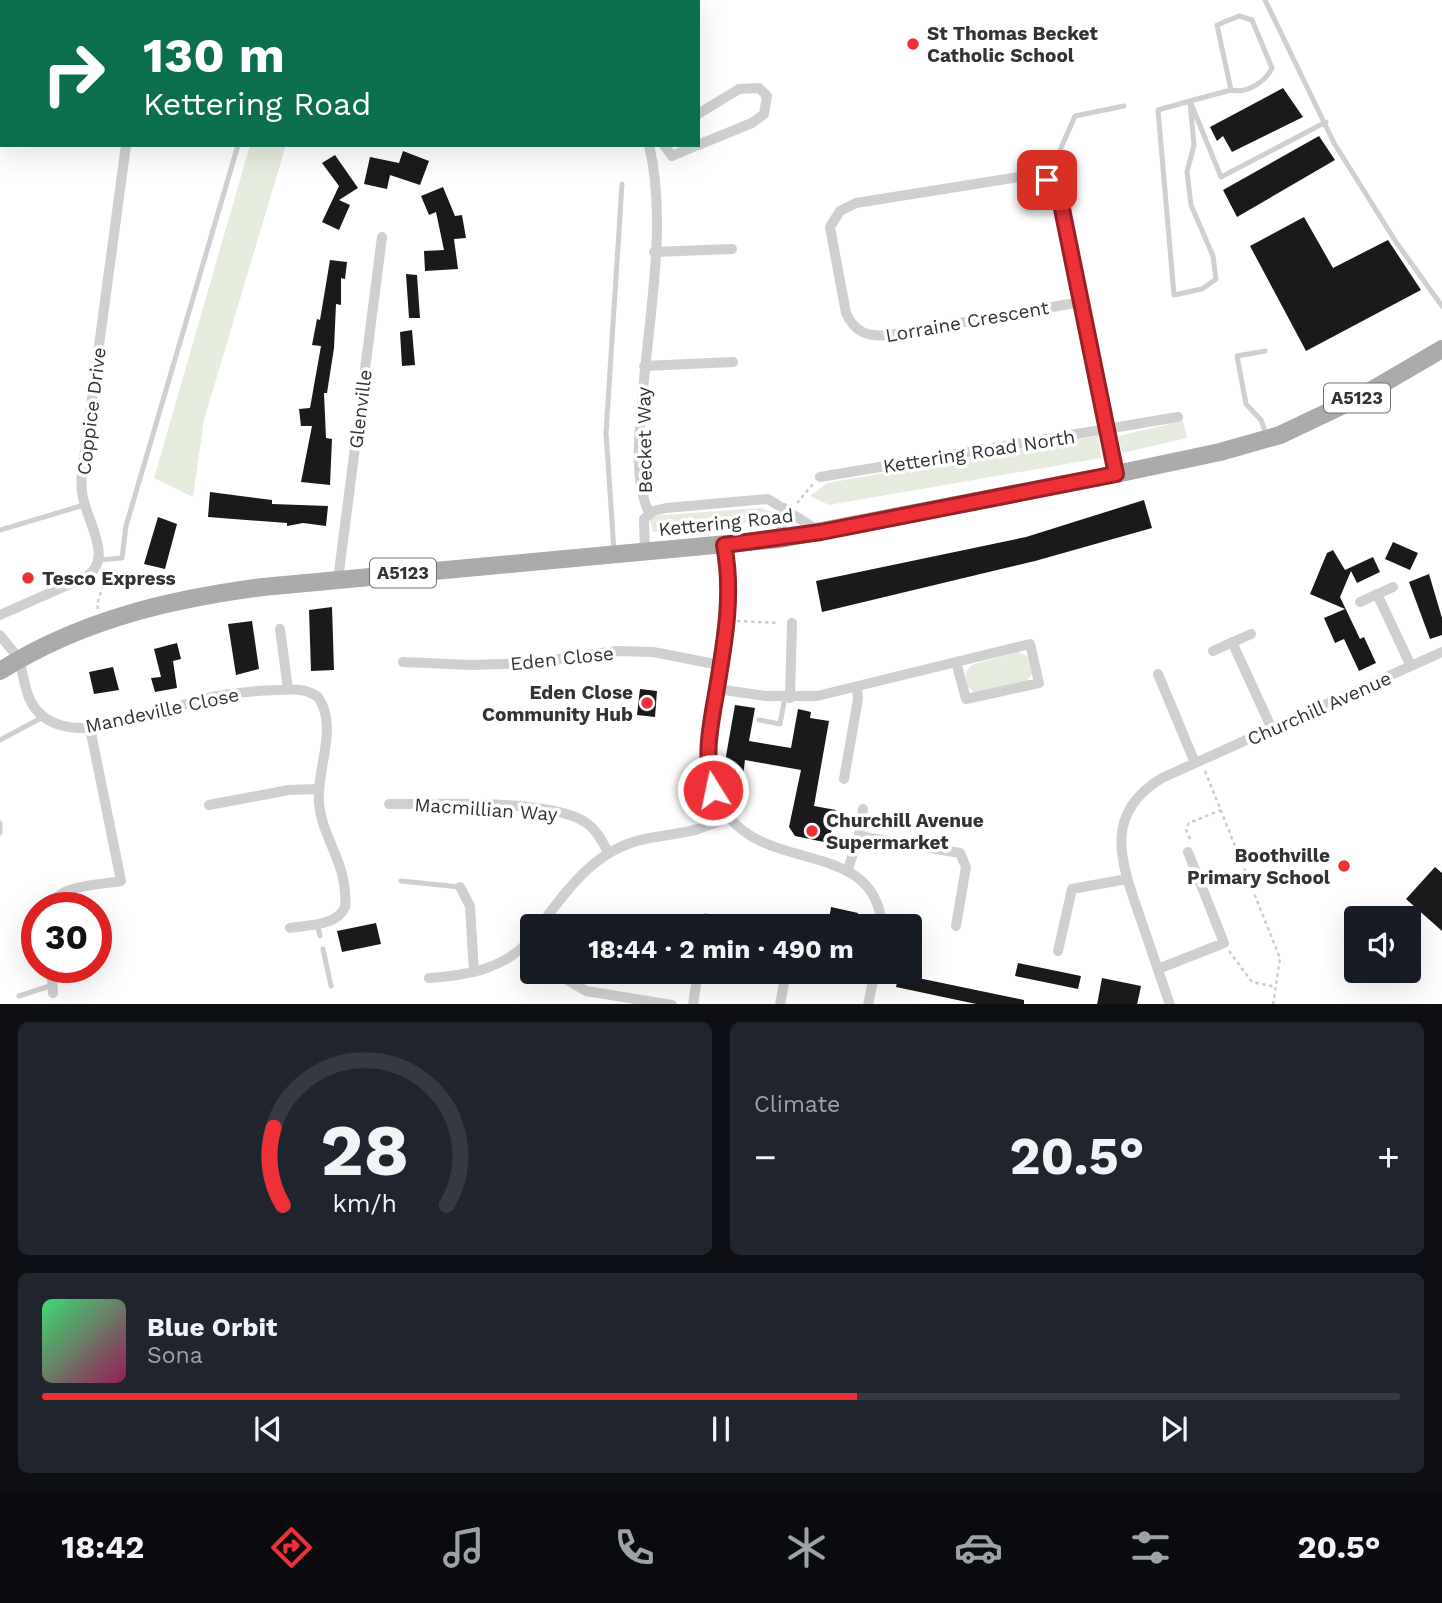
<!DOCTYPE html>
<meta charset="utf-8">
<style>
:root{--surface:#171b24;--page:#20242c;--text:#f1f3f6;--muted:#9ea1a6;--line:#363941;--accent:#ed3137}
body{margin:0;font-family:"Work Sans",sans-serif;background:var(--page);color:var(--text);height:100vh;display:flex;flex-direction:column;font-size:26px;white-space:nowrap}
*{box-sizing:border-box;margin:0}
p{font-size:23px;color:var(--muted)}
.icon{flex:none;width:38px;height:38px;fill:none;stroke:currentColor;stroke-width:2;stroke-linecap:round;stroke-linejoin:round}
.map{position:relative;height:1004px;overflow:hidden}
.drawer{display:flex;flex-direction:column;gap:18px;padding:18px;background:#0d0f14;flex:1}
.drawer>*{flex:none}
.top-card{position:absolute;left:0px;top:0px;width:700px;height:147px;box-shadow:0 7px 28px #0002;background:#0b6e4f;color:#fff;overflow:hidden}
.controls{position:absolute;left:1344px;top:906px;display:grid;gap:14px}
.controls a{display:grid;place-items:center;width:77px;height:77px;border-radius:7px;background:var(--surface);box-shadow:0 7px 28px #0002;font-size:35px}
.speed{position:absolute;left:21px;top:892px;display:flex;gap:14px;font-size:35px;font-weight:700;text-align:center}
.speed>*{display:grid;place-content:center;width:91px;height:91px;border-radius:50%;background:var(--surface);box-shadow:0 7px 28px #0002;line-height:1}
.speed .limit{border:10px solid #d22;background:#fff;color:#111}
.pin{position:absolute;display:grid;place-items:center;width:60px;height:60px;color:#fff;margin:-30px;border-radius:14px;box-shadow:0 4px 10px #0006}
.me{position:absolute;width:77px;margin:-38px;rotate:350deg;stroke-linejoin:round;filter:drop-shadow(0 0 5px #0008)}
.turn{display:flex;align-items:center;gap:24px;height:147px;padding:0 28px;font-size:32px}
.turn .icon{width:91px;height:91px;stroke-width:2.5}
.turn b{display:block;font-size:49px;line-height:60px}
.big{font-size:52px;font-weight:700;line-height:1.1}
.drawer .tile{flex:1;display:flex;flex-direction:column;justify-content:center;gap:10px;min-width:0;padding:0 24px;border-radius:10px;background:var(--page)}
.drawer .dial{align-items:center;gap:0}
.dial svg{height:182px;overflow:visible;fill:none;stroke:var(--line);stroke-width:7;stroke-linecap:round;text-anchor:middle}
.dial text{fill:var(--text);stroke:none}
.song{display:flex;align-items:center;gap:21px}
.cover{width:84px;height:84px;border-radius:10px;background:linear-gradient(135deg,hsl(140 70% 55%),hsl(330 70% 35%))}
.played{height:7px;border-radius:4px;background:linear-gradient(90deg,var(--accent) 60%,var(--line) 60%)}
.keys{display:flex;justify-content:space-around;direction:ltr}
.heat{display:flex;justify-content:space-between;align-items:center;font-size:38px;direction:ltr}
.drawer .tiles{flex:1;display:grid;gap:18px;grid-template-columns:1fr 1fr}
.tile:last-child{grid-column:span 2}
.trip{position:absolute;left:520px;top:914px;width:402px;height:70px;border-radius:7px;background:var(--surface);box-shadow:0 7px 28px #0002;font-weight:700;line-height:70px;text-align:center}
.dock{display:flex;height:112px;justify-content:space-around;align-items:center;background:#090b0e;color:var(--muted)}
.dock .icon{width:49px;height:49px}
.dock .current{color:var(--accent)}
.dock b{font-size:32px;color:var(--text)}
.map>svg:first-child{display:block}
.green{fill:#e5ecde}
.building{fill:#1a1a1a}
.lines{fill:none;stroke-linecap:round;stroke-linejoin:round}
.path{stroke:#cdcdcd;stroke-width:2.5;stroke-dasharray:3.5 3.5;stroke-linecap:butt}
.service{stroke:#d0d0d0;stroke-width:5}
.minor{stroke:#d0d0d0;stroke-width:10}
.primary{stroke:#ababab;stroke-width:18}
.route-casing{stroke:#9a2024;stroke-width:18}
.route{stroke:#ed3137;stroke-width:12}
.poi-dot{fill:#ed3137;stroke:#fff;stroke-width:2.5}
.labels{text-anchor:middle;stroke-width:7;stroke-linejoin:round;paint-order:stroke}
.shield{fill:#fff;stroke:#707070;stroke-width:2}
.shield-label{font-size:18px;font-weight:bold;fill:#333}
.poi-label{font-size:19px;font-weight:bold;fill:#333;stroke:#fff;text-anchor:start}
.street-label{font-size:19px;fill:#333;stroke:#fff}
</style>
<div class="map">
<svg width="1442" height="1005" viewBox="0 0 1442 1005">
<rect width="100%" height="100%" fill="#fff"/>
<!-- green -->
<path class="green" d="M250,145H286L204,420L193,497L154,478Z
M1183,421L1187,438L1122,453L1118,436Z
M1098,436L1101,458L829,505L810,496L827,483Z
M761,508L772,512L766,521L653,532L649,516Z
M1018,652L1027,656L1032,674L1026,682L974,692L967,686L966,672L971,665Z"/>
<!-- building -->
<path class="building" d="M1283,88L1303,117L1232,152L1223,136L1217,141L1210,127Z
M1319,136L1335,160L1237,217L1223,190Z
M403,151L429,161L420,185L390,175L387,189L364,184L370,157L399,163Z
M335,155L358,188L339,200L350,205L339,230L322,222L339,186L322,163Z
M443,187L455,216L462,215L466,238L454,239L458,269L425,271L424,251L444,250L436,212L429,215L421,196Z
M1304,217L1333,268L1388,240L1421,290L1306,351L1250,246Z
M330,260L347,262L345,279L341,278V305L336,304L334,348L327,393H324L326,438L332,439L330,485L301,482L312,426H301L299,409L310,408L321,346L312,345L317,319L320,320Z
M406,274L417,275L420,318H409Z
M412,330L415,365L402,366L400,332Z
M210,492L272,500V504L328,506L326,526L303,523L287,526V523L208,517Z
M1144,500L1152,528L1035,561L822,612L816,581L1026,537Z
M158,517L177,524L165,569L144,564Z
M1393,542L1418,553L1410,570L1385,559Z
M1333,550L1345,570L1373,557L1380,572L1357,583L1351,571L1340,597L1360,639L1364,637L1376,663L1359,671L1344,639L1335,643L1324,618L1345,609L1310,594L1327,553Z
M1429,574L1442,618V635L1430,639L1409,582Z
M332,607L334,670L311,671L309,610Z
M252,621L259,669L236,675L228,624Z
M177,643L181,659L173,661L177,688L155,692L151,678L161,677L154,649Z
M113,667L119,690L94,694L89,672Z
M640,689L657,691L655,717L637,715Z
M735,705L755,708L749,741L791,748L798,709L811,712L810,718L829,721L814,806L836,810L829,843L795,836L789,827L801,770L745,760L743,776L723,773Z
M1435,867L1442,873V931L1406,899Z
M831,907L858,913L855,926H828Z
M376,923L381,944L342,952L337,931Z
M1018,963L1081,976L1078,989L1015,976Z
M899,974L1024,1000V1005H981L896,987Z
M1102,978L1141,986L1137,1005H1097Z"/>
<g class="lines">
<!-- path -->
<path class="path" d="M283,2V0
M797,503L813,484
M98,609L97,604L109,568
M737,621L779,623
M1205,771L1280,958L1273,1005
M1190,839L1186,829L1189,823L1221,810
M1229,951L1252,982L1276,987"/>
<!-- service -->
<path class="service" d="M1265,0L1334,143L1396,242L1442,306
M260,2V0
M1231,90C1247,94 1265,82 1272,68L1252,20L1239,16L1217,25L1231,90L1190,101L1221,177L1326,122
M1190,101L1194,145L1187,172L1191,205L1213,256L1216,279L1202,289L1174,295L1158,110Z
M1047,180L1075,116L1124,106
M1265,351L1237,356L1246,404L1261,420L1267,436
M0,530L84,505
M614,551L606,433L622,184
M99,560L122,558L126,526L238,145
M759,720L780,724L785,697
M0,740L43,717
M0,823V833
M401,881L460,887
M317,923L320,936
M323,949L331,986
M19,996L53,985"/>
<!-- minor -->
<path class="minor" d="M114,0V2
M698,114L739,89L759,88L767,96L764,114L752,123L698,145
M649,145C668,224 648,321 642,402C639,436 634,481 649,513
M664,145L672,156L698,145
M654,252L732,249
M1081,302L889,335C868,337 855,333 846,313L830,227L840,211L856,203L1031,175L1047,180L1060,199L1116,474
M644,366L733,362
M820,477L1178,417
M780,539L784,508
M724,545C741,627 680,755 728,816C772,873 875,840 882,926
M645,552L644,519L653,511L666,508L768,499L819,531
M338,580L382,237
M1377,594L1411,666
M1360,602L1393,587
M0,615L86,577C112,561 91,527 85,505C81,494 81,483 82,472L126,145
M280,629L288,689
M0,635C5,643 15,651 19,661C26,681 24,702 44,717C81,746 162,710 203,699C227,693 252,691 277,690C291,689 306,688 318,697C339,727 316,769 319,803C322,839 349,865 345,907C337,926 308,925 290,928
M1232,642L1272,729
M1213,651L1251,634
M403,662L472,665L530,663L616,651L653,652L720,665
M1158,674L1195,763
M717,689L766,696H817L1030,644L1039,683L966,699L956,662
M790,698L792,623
M844,779L858,699L857,687
M389,804C436,805 547,798 585,822C596,829 602,841 608,852
M209,805L289,790L319,789
M859,836L960,853L966,867L956,926
M848,869L859,836L863,809
M460,887L470,906L474,972
M50,908C56,884 100,885 121,881L90,728
M540,926C569,887 596,849 645,839C678,832 697,834 728,816
M705,926L706,918
M1058,951L1072,889L1127,879
M51,968L53,993
M1158,969L1224,943L1188,852
M552,971L586,991L672,1005
M429,978C467,975 507,969 532,937
M693,1005L698,971
M780,1005L786,972L781,971
M868,1005L875,971
M1170,1005C1160,975 1150,946 1140,917C1121,862 1102,814 1162,778L1442,652"/>
<!-- primary -->
<path class="primary" d="M0,671C81,620 170,599 263,587L780,539L1116,474L1220,452L1280,435L1360,397L1442,349"/>
</g>
<g class="lines">
<!-- route casing -->
<g class="route-casing">
<path id="route" d="M713,790C704,757 710,728 716,694C724,645 734,595 724,545L821,532L1116,474L1060,199L1047,180"/>
</g>
<!-- route -->
<use href="#route" class="route"/>
</g>
<!-- markers -->
<g class="poi-dot">
<circle cx="913" cy="44" r="7"/>
<circle cx="28" cy="578" r="7"/>
<circle cx="647" cy="703" r="7"/>
<circle cx="812" cy="831" r="7"/>
<circle cx="1344" cy="866" r="7"/>
</g>
<g class="labels">
<!-- shield labels -->
<g class="shield">
<rect x="1324" y="383.5" width="66" height="29" rx="5"/>
<rect x="370" y="558.5" width="66" height="29" rx="5"/>
</g>
<g class="shield-label">
<text x="1357" y="404">A5123</text>
<text x="403" y="579">A5123</text>
</g>
<!-- poi labels -->
<g class="poi-label">
<text x="927" y="40">St Thomas Becket<tspan x="927" dy="22">Catholic School</tspan></text>
<text x="42" y="585">Tesco Express</text>
<text x="633" y="699" text-anchor="end">Eden Close<tspan x="633" dy="22">Community Hub</tspan></text>
<text x="826" y="827">Churchill Avenue<tspan x="826" dy="22">Supermarket</tspan></text>
<text x="1330" y="862" text-anchor="end">Boothville<tspan x="1330" dy="22">Primary School</tspan></text>
</g>
<!-- street labels -->
<g class="street-label">
<text transform="translate(967 321) rotate(-10)" y="7">Lorraine Crescent</text>
<text transform="translate(360 409) rotate(-83)" y="7">Glenville</text>
<text transform="translate(91 411) rotate(-83)" y="7">Coppice Drive</text>
<text transform="translate(644 440) rotate(-91)" y="7">Becket Way</text>
<text transform="translate(979 451) rotate(-9)" y="7">Kettering Road North</text>
<text transform="translate(726 522) rotate(-6)" y="7">Kettering Road</text>
<text transform="translate(562 658) rotate(-6)" y="7">Eden Close</text>
<text transform="translate(1319 708) rotate(-24)" y="7">Churchill Avenue</text>
<text transform="translate(162 710) rotate(-12)" y="7">Mandeville Close</text>
<text transform="translate(486 809) rotate(4)" y="7">Macmillian Way</text>
</g>
</g>
</svg>
<div class="controls">
<a><svg class="icon" aria-label="sound" viewBox="0 0 24 24"><path d="M4 9h4l5-4v14l-5-4H4zM17 9q2 3 0 6"/></svg></a>
</div>
<div class="speed"><div class="limit">30</div></div>
<div class="pin" style="left:1047px;top:180px;background:#d93025"><svg class="icon" aria-label="arrive" viewBox="0 0 24 24"><path d="M6 21V4h12l-3 4 3 4H6"/></svg></div>
<svg class="me" style="left:713px;top:790px" viewBox="-20 -20 40 40"><circle r="17" fill="#ed3137" stroke="#fff" stroke-width="3"/><path d="M0-11L8 9 0 5-8 9z" fill="#fff"/></svg>
<div class="trip">18:44 · 2 min · 490 m</div>
<div class="top-card">
<div class="turn"><svg class="icon" aria-label="right" viewBox="0 0 24 24"><path d="M7 20v-9h11M14 6l5 5-5 5"/></svg><div><b>130 m</b>Kettering Road</div></div>
</div>
</div>
<section class="drawer">
<div class="tiles">
<div class="tile dial"><svg viewBox="0 0 100 80">
<path d="M14 69A42 42 0 1 1 86 69"/>
<path d="M14 69A42 42 0 0 1 10 35" stroke="#ed3137"/>
<text x="50" y="56" font-size="32" font-weight="700">28</text>
<text x="50" y="72" font-size="11">km/h</text>
</svg></div>
<div class="tile"><p>Climate</p>
<div class="heat"><a>−</a><b class="big">20.5°</b><a>+</a></div>
</div>
<div class="tile">
<div class="song"><i class="cover"></i><div><b>Blue Orbit</b><p>Sona</p></div></div>
<div class="played"></div>
<div class="keys"><svg class="icon" aria-label="previous" viewBox="0 0 24 24"><path d="M18 5L8 12l10 7zM5 5v14"/></svg><svg class="icon" aria-label="pause" viewBox="0 0 24 24"><path d="M8 5v14M16 5v14"/></svg><svg class="icon" aria-label="next" viewBox="0 0 24 24"><path d="M6 5l10 7-10 7zM19 5v14"/></svg></div>
</div>
</div>
</section>
<nav class="dock">
<b>18:42</b>
<svg class="icon current" aria-label="directions" viewBox="0 0 24 24"><path d="M12 3l9 9-9 9-9-9zM9 14v-3h6M13 9l2 2-2 2"/></svg>
<svg class="icon" aria-label="music" viewBox="0 0 24 24"><path d="M9 18V5l10-2v13"/><circle cx="6" cy="18" r="3"/><circle cx="16" cy="16" r="3"/></svg>
<svg class="icon" aria-label="phone" viewBox="0 0 24 24"><path d="M5 4h4l2 5-3 2q2 4 5 5l2-3 5 2v4C11 20 4 13 5 4z"/></svg>
<svg class="icon" aria-label="climate" viewBox="0 0 24 24"><path d="M12 3v18M4 7l16 10M4 17L20 7"/></svg>
<svg class="icon" aria-label="car" viewBox="0 0 24 24"><path d="M5 17H2v-5l4-1 3-4h7l3 4 3 1v5h-3M9 17h6M6 11h13"/><circle cx="7" cy="17" r="2"/><circle cx="17" cy="17" r="2"/></svg>
<svg class="icon" aria-label="filters" viewBox="0 0 24 24"><path d="M4 7h16M4 17h16"/><circle cx="9" cy="7" r="2"/><circle cx="15" cy="17" r="2"/></svg>
<b>20.5°</b>
</nav>
